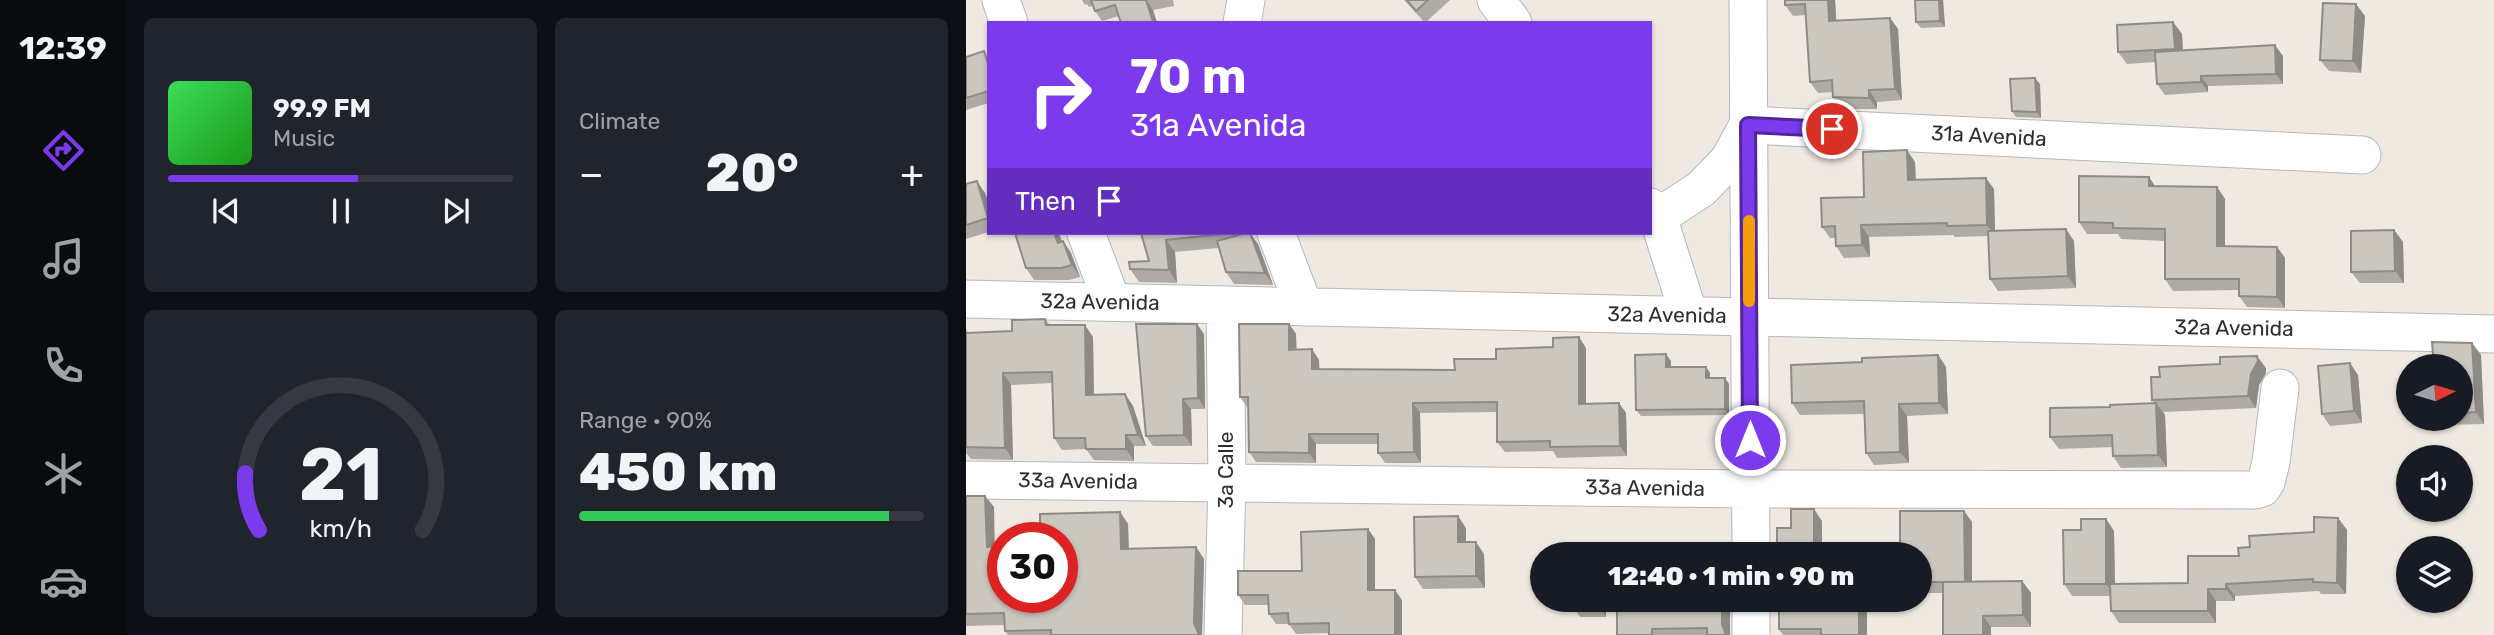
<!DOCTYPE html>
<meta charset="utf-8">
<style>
:root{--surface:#171b24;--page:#20242c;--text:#f1f3f6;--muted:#9ea1a6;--line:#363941;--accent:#7c3aed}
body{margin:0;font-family:Rubik,sans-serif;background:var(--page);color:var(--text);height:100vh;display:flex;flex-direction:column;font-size:26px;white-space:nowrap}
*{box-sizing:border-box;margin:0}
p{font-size:23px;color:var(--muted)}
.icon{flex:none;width:38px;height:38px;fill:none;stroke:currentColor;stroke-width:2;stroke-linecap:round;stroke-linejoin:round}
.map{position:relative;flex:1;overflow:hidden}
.drawer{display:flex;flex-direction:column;gap:18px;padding:18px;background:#0d0f14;width:840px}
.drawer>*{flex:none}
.top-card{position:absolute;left:21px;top:21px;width:665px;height:214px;border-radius:0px;box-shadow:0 2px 5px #0004;background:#7c3aed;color:#fff;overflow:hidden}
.needle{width:46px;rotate:85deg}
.buttons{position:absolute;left:1430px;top:354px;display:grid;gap:14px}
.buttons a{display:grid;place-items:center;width:77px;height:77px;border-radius:50%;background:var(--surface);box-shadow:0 2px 5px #0004;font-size:35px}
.speed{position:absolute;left:21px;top:522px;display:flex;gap:14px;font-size:35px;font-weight:700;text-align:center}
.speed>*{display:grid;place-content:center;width:91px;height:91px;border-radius:50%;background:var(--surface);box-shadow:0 2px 5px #0004;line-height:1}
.speed .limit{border:10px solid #d22;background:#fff;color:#111}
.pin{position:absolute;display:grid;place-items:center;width:60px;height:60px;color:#fff;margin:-30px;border:4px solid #fff;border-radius:50%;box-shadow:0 2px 7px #0007}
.me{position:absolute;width:77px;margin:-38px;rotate:0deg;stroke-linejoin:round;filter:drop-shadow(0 0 5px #0008)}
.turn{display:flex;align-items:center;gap:24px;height:147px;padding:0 28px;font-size:32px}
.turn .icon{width:91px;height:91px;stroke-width:2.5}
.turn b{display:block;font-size:49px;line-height:60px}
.then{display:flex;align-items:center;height:66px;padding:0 28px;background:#0003;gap:14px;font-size:26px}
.big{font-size:52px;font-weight:800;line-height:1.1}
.drawer .tile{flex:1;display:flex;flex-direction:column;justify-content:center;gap:10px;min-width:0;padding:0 24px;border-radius:10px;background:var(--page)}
.drawer .dial{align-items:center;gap:0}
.dial svg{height:182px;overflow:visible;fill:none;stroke:var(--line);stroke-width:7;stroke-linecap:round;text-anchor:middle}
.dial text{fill:var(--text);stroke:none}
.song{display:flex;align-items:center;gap:21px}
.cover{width:84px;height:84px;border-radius:10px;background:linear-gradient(135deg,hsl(130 70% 55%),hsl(120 70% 35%))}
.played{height:7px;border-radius:4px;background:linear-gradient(90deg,var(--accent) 55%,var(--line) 55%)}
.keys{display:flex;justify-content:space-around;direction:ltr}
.heat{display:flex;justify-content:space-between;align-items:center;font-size:38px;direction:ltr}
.charge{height:10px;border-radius:5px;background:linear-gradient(90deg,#34c759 90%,var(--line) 0)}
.drawer .tiles{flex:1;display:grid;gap:18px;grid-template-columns:repeat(2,1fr)}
.trip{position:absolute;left:564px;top:542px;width:402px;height:70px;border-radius:35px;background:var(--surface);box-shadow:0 2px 5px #0004;font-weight:800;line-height:70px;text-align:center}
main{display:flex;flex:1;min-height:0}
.menu{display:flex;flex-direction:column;width:126px;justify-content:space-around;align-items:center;background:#090b0e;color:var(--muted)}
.menu .icon{width:49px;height:49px}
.menu .active{color:var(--accent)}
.menu b{font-size:32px;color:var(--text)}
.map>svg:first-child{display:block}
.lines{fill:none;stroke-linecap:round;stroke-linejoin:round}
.minor-casing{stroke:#b4b7c1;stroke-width:39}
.minor{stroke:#fff;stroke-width:37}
.wall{fill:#afaba4}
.shaded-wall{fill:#8e8b86}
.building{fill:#cbc7bf;stroke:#8e8b86;stroke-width:2}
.route-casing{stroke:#51269a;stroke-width:18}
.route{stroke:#7c3aed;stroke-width:12}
.slow{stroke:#f59e0b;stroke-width:12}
.labels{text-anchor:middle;stroke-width:6;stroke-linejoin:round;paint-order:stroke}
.street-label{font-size:21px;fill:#2e2e2e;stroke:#fff}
</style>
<main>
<nav class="menu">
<b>12:39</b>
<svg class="icon active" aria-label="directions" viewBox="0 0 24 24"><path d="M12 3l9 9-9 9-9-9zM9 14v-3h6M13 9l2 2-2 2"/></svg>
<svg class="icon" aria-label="music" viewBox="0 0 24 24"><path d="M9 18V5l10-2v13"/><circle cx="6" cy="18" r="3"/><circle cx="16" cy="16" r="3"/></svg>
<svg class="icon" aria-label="phone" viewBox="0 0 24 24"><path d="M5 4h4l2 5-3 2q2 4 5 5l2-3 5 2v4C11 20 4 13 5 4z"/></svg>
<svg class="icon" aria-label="climate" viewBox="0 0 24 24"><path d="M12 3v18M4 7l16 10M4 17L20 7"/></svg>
<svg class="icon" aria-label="car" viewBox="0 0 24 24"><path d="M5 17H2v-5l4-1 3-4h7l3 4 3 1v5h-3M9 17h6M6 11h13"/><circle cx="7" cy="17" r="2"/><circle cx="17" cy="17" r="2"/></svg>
</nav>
<section class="drawer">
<div class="tiles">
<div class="tile">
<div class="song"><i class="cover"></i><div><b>99.9 FM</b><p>Music</p></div></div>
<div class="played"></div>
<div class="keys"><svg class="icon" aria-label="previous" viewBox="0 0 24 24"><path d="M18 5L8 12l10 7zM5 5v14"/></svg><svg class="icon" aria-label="pause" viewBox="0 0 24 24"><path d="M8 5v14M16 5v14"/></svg><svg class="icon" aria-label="next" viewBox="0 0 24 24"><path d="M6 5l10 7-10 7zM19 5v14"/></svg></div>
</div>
<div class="tile"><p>Climate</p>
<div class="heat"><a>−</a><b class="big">20°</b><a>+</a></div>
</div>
<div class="tile dial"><svg viewBox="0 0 100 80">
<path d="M14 69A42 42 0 1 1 86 69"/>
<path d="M14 69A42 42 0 0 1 8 44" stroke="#7c3aed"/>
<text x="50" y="56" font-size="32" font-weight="700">21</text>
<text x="50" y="72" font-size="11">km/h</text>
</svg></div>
<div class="tile"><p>Range · 90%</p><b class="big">450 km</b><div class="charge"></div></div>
</div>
</section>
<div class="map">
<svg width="1528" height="635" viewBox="0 0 1528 635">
<rect width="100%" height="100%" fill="#efe9e1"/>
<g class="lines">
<!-- minor casing -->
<g class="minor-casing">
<path id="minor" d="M35,0L43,23
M530,0L547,23
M782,0L785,555
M276,23L280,0
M684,207L692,217L723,315
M692,217L735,189L763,160L782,125L1396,155
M120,233L146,302
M310,233L338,307
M0,299L1528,334
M0,480L785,489L1289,490L1296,488L1300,482L1305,462L1314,388
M785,600V635
M257,635L261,482L259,305"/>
</g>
<!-- minor -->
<use href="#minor" class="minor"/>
</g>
<!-- wall -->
<path class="wall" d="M116,0H207L208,6L187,10L191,23H155L153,16L136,21L129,11L127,6L123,7L121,4L119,5Z
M438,0H484L459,23Z
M869,0L870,21L924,18L932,29L936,100L911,102V109H875L867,97V92L852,93L844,82L840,15L827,16L819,5Z
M949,0H977L979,27L955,28L950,22Z
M1399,16L1395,73L1363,71L1354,60Z
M1207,22L1216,34L1217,50L1317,56V84L1242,86V92L1199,95L1191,84L1190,62L1161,64L1152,52Z
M0,57L23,58V103L0,110Z
M1074,84L1075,118L1050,117L1046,111Z
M949,162L950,179L1028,189L1029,231L1108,241L1110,288L1032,291L1024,279L1022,236L989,237L987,235L903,237L904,257L878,258L870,246L869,238H864L856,227Z
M0,184L19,193L23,204V232L0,239Z
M1189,186L1251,187L1259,199V246L1311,247L1319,258V308L1281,307L1273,296V290L1207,291L1199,279V241L1155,239L1152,234H1121L1113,222Z
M1428,230L1437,242L1438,283H1394L1385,272Z
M175,233H274V235L292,244L307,285L268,284L260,272L253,248L209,252L211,283L173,282L164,269L183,261Z
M97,241L105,253L114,277L103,280H68L60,268Z
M79,319L84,325L127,337L128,394H159L167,406L180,446H168V461L128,460L120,449L96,450L88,438L86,383L45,385L47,460L5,459L0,453V329L2,333L46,331Z
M323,324L330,334V350L346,349L353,360V369L489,370L530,359L620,348V404L653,403L660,413L661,456L591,458L587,451L539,452L531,442V412L454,413L455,463H419L412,453V444H350V463L290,462L283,452L282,407H281L274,397Z
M238,334L239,409H225L226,446H187L180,436Z
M1506,343L1515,355L1518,424L1479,425L1474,418H1494V366Z
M972,355L980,367L982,414L941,416L943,463L908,465L900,453L898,414L834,415L826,403L896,362Z
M705,361V367H740L744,373V378L763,384V415L675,416L670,410Z
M1300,368V373L1293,385L1290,408L1197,412L1199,415L1201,467L1155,468L1147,456V447L1093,449L1084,437L1144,407L1188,403L1186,400Z
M1392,375L1396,423L1364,426L1356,414Z
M0,496H19L28,507V547L37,597L154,512L162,524L163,549L230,547L238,559L236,635H42L39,631V625L0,626Z
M998,511L1006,522V582L1056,581L1065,593V627H1025L977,593H954V555L934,547Z
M1372,518L1381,530L1380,594H1355L1353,591L1269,596V601H1250V623H1153L1145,611V596H1106L1098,584L1115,530L1140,519L1148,531L1149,584L1222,583L1273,556L1284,547L1348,532Z
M500,528V542L518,554L519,588L457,589L449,577Z
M402,529L409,539V590L436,600L363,633L330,634L323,624H310L303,614L302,605H279L272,595L336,571Z
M640,600V617H614L610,611Z
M764,600V635H651Z
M813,600H901V635H817L813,629Z"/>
<!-- shaded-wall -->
<path class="shaded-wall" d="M180,0L187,10L191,23L187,22Z
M862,0H869L871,32L863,21Z
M973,0H977L979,27L974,21Z
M1390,4L1399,16L1395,73L1387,61Z
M924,18L932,29L936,100L929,89Z
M1207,22L1216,34L1217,60L1209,49Z
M1309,45L1317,56V84L1310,74Z
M1235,76L1242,86V92L1235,82Z
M1069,78L1074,84L1075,118L1071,112Z
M903,90L911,102V109L903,98Z
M941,150L949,162L950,191L942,180Z
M1183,177L1191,189L1183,186Z
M1020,178L1028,189L1029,236L1021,225Z
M11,181L19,193L23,204V218Z
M1251,187L1259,199V257L1251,246Z
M895,225L903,237L904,257L896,245Z
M1100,229L1108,241L1110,288L1102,276Z
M1428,230L1437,242L1438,283L1429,271Z
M88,233H93L100,255L92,243Z
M284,233L292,244L307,285L299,273Z
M200,240L209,252L211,283L203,270Z
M97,241L105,253L114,277L106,265Z
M1311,247L1319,258V308L1311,297Z
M231,324L238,334L239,409L232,398Z
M323,324L330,334L331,360L323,350Z
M119,325L127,337L128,406L120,395Z
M613,337L620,348V414L613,404Z
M1506,343L1515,355L1518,424L1510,412Z
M346,349L353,360L354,380L346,369Z
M700,354L705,361V374L700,367Z
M972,355L980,367L982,414L973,403Z
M1291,356L1300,368V373L1293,385L1290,408L1282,396L1285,374Z
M1384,363L1392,375L1396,423L1388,411Z
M740,367L744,373V384L740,378Z
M37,373L45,385L47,460L39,448Z
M759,378L763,384V415L759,409Z
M159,394L167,406L180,446L172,435Z
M217,399L225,409L226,446L218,435Z
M447,403L454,413L455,463L448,452Z
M653,403L660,413L661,456L654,446Z
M1190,403L1199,415L1201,467L1192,455Z
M933,404L941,416L943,463L934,452Z
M343,434L350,444V463L343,453Z
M160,435L168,446V461L160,449Z
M19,496L28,507L29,558L21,547Z
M848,509L856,521V555H848Z
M998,511L1006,522V593L999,582Z
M154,512L162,524L163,561L155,549Z
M492,516L500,528V554L492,542Z
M1372,518L1381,530L1380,594L1371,583Z
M1140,519L1148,531L1149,596L1140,584Z
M402,529L409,539V600L402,590Z
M510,542L518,554L519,588L510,576Z
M756,543L764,555H759L758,553Z
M230,547L238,559L236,635H233L228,623Z
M1056,581L1065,593V627L1057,615Z
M1260,584L1269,596V601L1260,589Z
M1242,589L1250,601V623L1242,611Z
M429,590L436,600V635H429Z
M636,600H640V617L636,610Z
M756,600H764V635H760L756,624Z
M893,600H901V635H893Z
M1017,616L1025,627V635H1017Z"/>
<!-- building -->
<path class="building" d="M125,0H181H180L187,22L155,23L149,5L129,11Z
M441,0H462L450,11Z
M819,0H862L863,21L924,18L929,89L903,90V98L867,97L866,80L844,82L839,4L819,5Z
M949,0H973L974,21L950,22Z
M1357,3L1390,4L1387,61L1354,60Z
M1207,22L1209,49L1152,52L1151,25Z
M1309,45L1310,74L1235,76V82L1191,84L1189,52Z
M18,51L23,67V91L0,98V57Z
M1069,78L1071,112L1046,111L1044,79Z
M941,150L942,180L1020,178L1021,225L981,226V223L895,225L896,245L870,246L869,226L856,227L855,198L898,197L897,152Z
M1113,176L1183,177V186L1251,187V246L1311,247V297L1273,296V279H1199V229L1147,228V223L1113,222Z
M11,181L22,218L0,225V184Z
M1100,229L1102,276L1024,279L1022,231Z
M1428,230L1429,271L1385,272V231Z
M49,233H88L92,243L97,241L106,265L95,268H60Z
M175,233H266L200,240L203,270L164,269L163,262L183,261Z
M280,233H284L299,273L260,272L251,241Z
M79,319L80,325H119L120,395L159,394L172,435H160V449H120L119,438H88L86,372L37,373L39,448L0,447V333L46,331V320Z
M170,324H231L232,398L217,399L218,435L180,436Z
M273,324H323V350L346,349V369L489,370L488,359H530V349L587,347V338L613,337V404L653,403L654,446L584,447V441L531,442V402L447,403L448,452L412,453V434H343V453L283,452L282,397H274Z
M1466,342L1506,343L1510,412L1494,413V366H1468Z
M700,354V367H740V378H759V409L670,410L669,355Z
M972,355L973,403L933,404L934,452L900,453L898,401L826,403L825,365L896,362V358Z
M1291,356L1292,361L1285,374L1282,396L1186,400L1185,377H1194L1193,367L1254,364V357Z
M1384,363L1388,411L1356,414L1352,366Z
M1190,403L1192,455L1147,456L1146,435L1084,437V408L1144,407V405Z
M0,496H19L21,547L37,546V597H96V537H74V514L154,512L155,549L230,547L228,623L233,635H85V630L39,631L38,613L0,614Z
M825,509H848V555H794L798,543H811V528H825Z
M934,511H998L999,582H954V555H896L895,547H934Z
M492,516V542H510V576L449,577L448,517Z
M1348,517L1372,518L1371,583L1347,582V579L1260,584V589H1242V611H1145L1144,584L1222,583V556H1273L1272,548L1284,547L1283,536L1348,532Z
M1115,519H1140V584H1098L1097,530H1115Z
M402,529V590H429V635H363V623L323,624L322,613L303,614L302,595H272V571H336L335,532Z
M723,543H756L758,553L760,555H724Z
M1056,581L1057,615L1017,616V635H977V582Z
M610,600H636V610L610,611Z
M651,600H756V624L760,635H741V628L686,629V635H651Z
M813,600H893V635H855V629H813Z"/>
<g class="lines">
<!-- route casing -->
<g class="route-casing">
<path id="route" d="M784,440L782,125L866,129"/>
</g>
<!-- route -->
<use href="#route" class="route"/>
<!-- slow -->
<path class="slow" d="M783,221V301"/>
</g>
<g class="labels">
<!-- street labels -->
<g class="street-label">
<text transform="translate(1023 136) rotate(3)" y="7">31a Avenida</text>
<text transform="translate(134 302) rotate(1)" y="7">32a Avenida</text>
<text transform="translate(701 315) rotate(1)" y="7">32a Avenida</text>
<text transform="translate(1268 328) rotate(1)" y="7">32a Avenida</text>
<text transform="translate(260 470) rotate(-90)" y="7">3a Calle</text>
<text transform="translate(112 481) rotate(1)" y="7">33a Avenida</text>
<text transform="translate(679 488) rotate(1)" y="7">33a Avenida</text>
</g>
</g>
</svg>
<div class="buttons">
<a><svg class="needle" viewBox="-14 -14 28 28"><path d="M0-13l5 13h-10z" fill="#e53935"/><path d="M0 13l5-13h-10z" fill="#9ea1a6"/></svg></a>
<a><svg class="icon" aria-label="sound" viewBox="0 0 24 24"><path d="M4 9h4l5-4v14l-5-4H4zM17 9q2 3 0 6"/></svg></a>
<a><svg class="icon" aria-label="layers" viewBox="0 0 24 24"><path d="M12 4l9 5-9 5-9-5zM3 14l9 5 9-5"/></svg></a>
</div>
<div class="speed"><div class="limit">30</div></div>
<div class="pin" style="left:866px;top:129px;background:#d93025"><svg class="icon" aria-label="arrive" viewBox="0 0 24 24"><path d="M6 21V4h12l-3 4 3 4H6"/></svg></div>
<svg class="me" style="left:784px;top:440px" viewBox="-20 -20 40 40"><circle r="17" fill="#7c3aed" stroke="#fff" stroke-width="3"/><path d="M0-11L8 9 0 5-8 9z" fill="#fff"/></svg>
<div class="trip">12:40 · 1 min · 90 m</div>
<div class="top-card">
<div class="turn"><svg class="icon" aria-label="right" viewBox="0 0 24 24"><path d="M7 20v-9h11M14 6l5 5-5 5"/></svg><div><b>70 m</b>31a Avenida</div></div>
<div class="then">Then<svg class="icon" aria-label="arrive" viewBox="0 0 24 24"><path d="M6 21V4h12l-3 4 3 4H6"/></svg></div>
</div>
</div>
</main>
